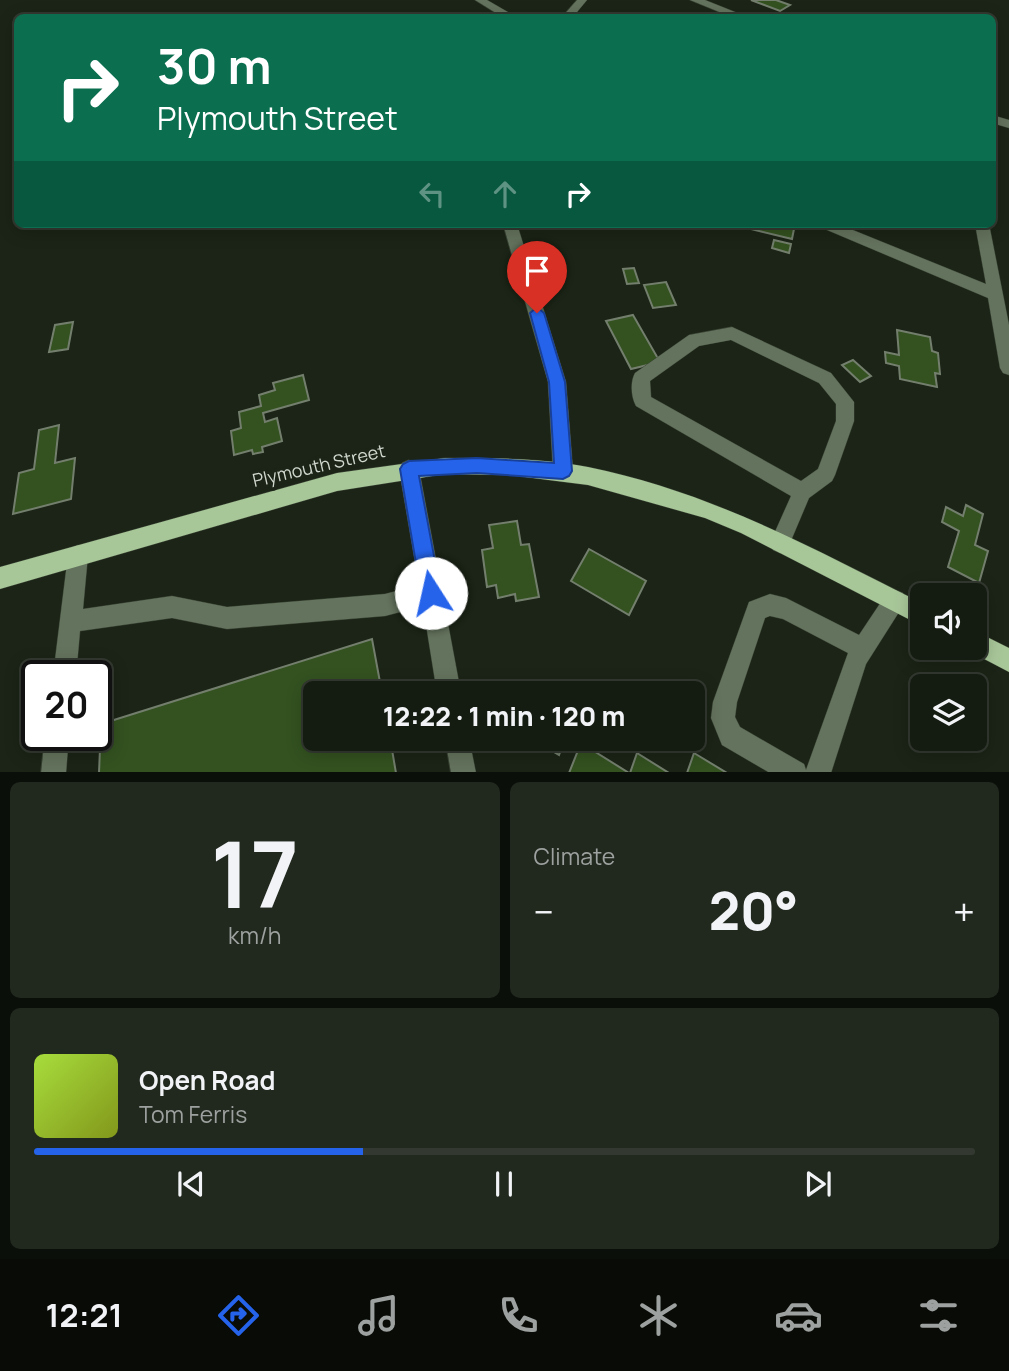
<!DOCTYPE html>
<meta charset="utf-8">
<style>
:root{--surface:#141b10;--page:#21281e;--text:#f1f3f6;--muted:#9da19f;--line:#333930;--accent:#2563eb}
body{margin:0;font-family:Manrope,sans-serif;background:var(--page);color:var(--text);height:100vh;display:flex;flex-direction:column;font-size:26px;white-space:nowrap}
*{box-sizing:border-box;margin:0}
p{font-size:23px;color:var(--muted)}
.icon{flex:none;width:38px;height:38px;fill:none;stroke:currentColor;stroke-width:2;stroke-linecap:round;stroke-linejoin:round}
.map{position:relative;height:772px;overflow:hidden}
.details{display:flex;flex-direction:column;gap:10px;padding:10px;background:#0b0f09;flex:1}
.details>*{flex:none}
.hud{position:absolute;left:14px;top:14px;width:982px;height:214px;border-radius:10px;box-shadow:0 4px 18px #0003,0 0 0 2px var(--line);background:#0b6e4f;color:#fff;overflow:hidden}
.controls{position:absolute;left:910px;top:583px;display:grid;gap:14px}
.controls a{display:grid;place-items:center;width:77px;height:77px;border-radius:10px;background:var(--surface);box-shadow:0 4px 18px #0003,0 0 0 2px var(--line);font-size:35px}
.speed{position:absolute;left:21px;top:660px;display:flex;gap:14px;font-size:35px;font-weight:700;text-align:center}
.speed>*{display:grid;place-content:center;width:91px;height:91px;border-radius:50%;background:var(--surface);box-shadow:0 4px 18px #0003,0 0 0 2px var(--line);line-height:1}
.speed .limit{border:4px solid #111;border-radius:10px;background:#fff;color:#111}
.pin{position:absolute;display:grid;place-items:center;width:60px;height:60px;color:#fff;margin:-72px -30px;border-radius:50% 50% 50% 0;rotate:-45deg;box-shadow:0 0 7px #0007}
.pin .icon{rotate:45deg}
.me{position:absolute;width:77px;margin:-38px;rotate:350deg;stroke-linejoin:round;filter:drop-shadow(0 0 5px #0008)}
.turn{display:flex;align-items:center;gap:24px;height:147px;padding:0 28px;font-size:32px}
.turn .icon{width:91px;height:91px;stroke-width:2.5}
.turn b{display:block;font-size:49px;line-height:60px}
.lanes{display:flex;align-items:center;height:66px;padding:0 28px;background:#0003;justify-content:center;gap:35px;direction:ltr}
.lanes .off{opacity:.35}
.big{font-size:52px;font-weight:800;line-height:1.1}
.details .tile{flex:1;display:flex;flex-direction:column;justify-content:center;gap:10px;min-width:0;padding:0 24px;border-radius:10px;background:var(--page)}
.details .dial{align-items:center;gap:0}
.dial b{font-size:91px;line-height:1}
.song{display:flex;align-items:center;gap:21px}
.cover{width:84px;height:84px;border-radius:10px;background:linear-gradient(135deg,hsl(80 70% 55%),hsl(70 70% 35%))}
.played{height:7px;border-radius:4px;background:linear-gradient(90deg,var(--accent) 35%,var(--line) 35%)}
.keys{display:flex;justify-content:space-around;direction:ltr}
.heat{display:flex;justify-content:space-between;align-items:center;font-size:38px;direction:ltr}
.details .tiles{flex:1;display:grid;gap:10px;grid-template-columns:1fr 1fr}
.tile:last-child{grid-column:span 2}
.trip{position:absolute;left:303px;top:681px;width:402px;height:70px;border-radius:10px;background:var(--surface);box-shadow:0 4px 18px #0003,0 0 0 2px var(--line);font-weight:800;line-height:70px;text-align:center}
.tab-bar{display:flex;height:112px;justify-content:space-around;align-items:center;background:#080b06;color:var(--muted)}
.tab-bar .icon{width:49px;height:49px}
.tab-bar .current{color:var(--accent)}
.tab-bar b{font-size:32px;color:var(--text)}
.map>svg:first-child{display:block}
.building{fill:#335220;stroke:#737e6d;stroke-width:2}
.lines{fill:none;stroke-linecap:round;stroke-linejoin:round}
.minor-casing{stroke:#384133;stroke-width:1}
.major-casing{stroke:#384133;stroke-width:1}
.minor{fill:#64735d;fill-rule:evenodd}
.major{fill:#a8c799;fill-rule:evenodd}
.route{fill:#2563eb;stroke:#184099;stroke-width:2}
.labels{text-anchor:middle;stroke-width:7;stroke-linejoin:round;paint-order:stroke}
.street-label{font-size:18px;fill:#d1d7ce;stroke:#1b2416}
</style>
<div class="map">
<svg width="1009" height="773" viewBox="0 0 1009 773">
<rect width="100%" height="100%" fill="#1b2416"/>
<!-- building -->
<path class="building" d="M751,0H776L790,5L780,11Z
M752,224H795L792,239L751,229Z
M774,240L791,244L789,253L772,248Z
M634,268L639,283L627,284L623,269Z
M666,282L676,305L653,308L644,285Z
M633,315L660,362L631,369L606,321Z
M73,322L68,349L49,352L55,325Z
M897,330L930,337L932,351L938,353L940,374L935,373L937,387L900,379L899,366L886,363L885,352L899,355Z
M853,360L871,376L860,382L842,365Z
M303,375L309,400L263,413L265,422L277,418L282,441L262,447L263,452L253,454L252,450L234,455L231,431L241,428L239,412L261,406L259,395L275,390L273,383Z
M59,425L55,463L75,458L71,499L13,514L19,473L34,469L39,430Z
M966,505L983,514L975,545L988,551L979,583L948,567L959,531L942,522L946,507L963,516Z
M517,521L521,545L529,544L539,597L516,601L515,594L498,598L496,585L487,587L482,550L493,548L489,525Z
M589,549L646,581L629,615L571,581Z
M372,639L382,693H315V738H390L396,773H99L101,724Z
M531,738H565L559,755Z
M581,743L629,773H569Z
M637,753L669,773H630Z
M694,753L727,773H687Z"/>
<g class="lines">
<!-- minor casing -->
<g class="minor-casing">
<path id="minor" d="M475,0H487L518,18H504Z
M577,0H587L572,18H561Z
M690,0H705L750,18H734Z
M992,115L1009,120V128L992,123Z
M503,224H517L566,382L573,471L570,477L563,480L556,477L553,471L548,382Z
M818,224H838L986,284L975,224H989L1009,325V375L1003,373L1000,368L988,298L820,227Z
M732,327L831,373L854,402V421L835,475L832,481L809,498L787,550L780,553L773,550L770,543L791,496L636,406C631,397 630,382 635,373L689,335ZM731,340L819,383L836,404V421L818,469L801,481L651,397L650,381L699,346Z
M409,460L416,463L419,469L461,693H437L423,606L385,616L227,629L172,618L80,631L76,676H53L68,555L71,548L78,545L85,548L88,555L83,609L172,596L227,607L385,594L419,585L399,469L402,463Z
M895,590L903,593L906,601L866,664L831,773H770L722,745L711,718L713,702L749,602L770,594L786,598L859,635L887,593ZM770,616L783,619L848,653L806,770L804,764L740,727L735,717L737,702L765,618Z
M45,735H69L66,773H41Z
M445,738H469L476,773H451Z"/>
</g>
<!-- major casing -->
<g class="major-casing">
<path id="major" d="M445,458C492,458 541,458 588,467C711,492 812,548 922,603V626L741,533L705,518L588,485L509,475L445,474L337,491L0,589V567L337,473Z
M975,631L1009,648V672L967,650L966,648H975Z"/>
</g>
<!-- minor -->
<use href="#minor" class="minor"/>
<!-- major -->
<use href="#major" class="major"/>
</g>
<!-- route -->
<path class="route" d="M537,307L544,313L565,382L572,471L569,476L563,479L477,473L419,476L441,593L438,599L431,602L424,599L421,593L400,469L403,464L409,461L477,458L554,463L549,382L530,313Z"/>
<g class="labels">
<!-- street labels -->
<g class="street-label">
<text transform="translate(319 466) rotate(-13)" y="6">Plymouth Street</text>
</g>
</g>
</svg>
<div class="controls">
<a><svg class="icon" aria-label="sound" viewBox="0 0 24 24"><path d="M4 9h4l5-4v14l-5-4H4zM17 9q2 3 0 6"/></svg></a>
<a><svg class="icon" aria-label="layers" viewBox="0 0 24 24"><path d="M12 4l9 5-9 5-9-5zM3 14l9 5 9-5"/></svg></a>
</div>
<div class="speed"><div class="limit">20</div></div>
<div class="pin" style="left:537px;top:313px;background:#d93025"><svg class="icon" aria-label="arrive" viewBox="0 0 24 24"><path d="M6 21V4h12l-3 4 3 4H6"/></svg></div>
<svg class="me" style="left:431px;top:593px" viewBox="-20 -20 40 40"><circle r="19" fill="#fff"/><path d="M0-13L10 11 0 6-10 11z" fill="#2563eb"/></svg>
<div class="trip">12:22 · 1 min · 120 m</div>
<div class="hud">
<div class="turn"><svg class="icon" aria-label="right" viewBox="0 0 24 24"><path d="M7 20v-9h11M14 6l5 5-5 5"/></svg><div><b>30 m</b>Plymouth Street</div></div>
<div class="lanes"><svg class="icon off" aria-label="left" viewBox="0 0 24 24"><path d="M17 20v-9H6M10 6l-5 5 5 5"/></svg><svg class="icon off" aria-label="ahead" viewBox="0 0 24 24"><path d="M12 20V5M6 11l6-6 6 6"/></svg><svg class="icon" aria-label="right" viewBox="0 0 24 24"><path d="M7 20v-9h11M14 6l5 5-5 5"/></svg></div>
</div>
</div>
<section class="details">
<div class="tiles">
<div class="tile dial"><b>17</b><p>km/h</p></div>
<div class="tile"><p>Climate</p>
<div class="heat"><a>−</a><b class="big">20°</b><a>+</a></div>
</div>
<div class="tile">
<div class="song"><i class="cover"></i><div><b>Open Road</b><p>Tom Ferris</p></div></div>
<div class="played"></div>
<div class="keys"><svg class="icon" aria-label="previous" viewBox="0 0 24 24"><path d="M18 5L8 12l10 7zM5 5v14"/></svg><svg class="icon" aria-label="pause" viewBox="0 0 24 24"><path d="M8 5v14M16 5v14"/></svg><svg class="icon" aria-label="next" viewBox="0 0 24 24"><path d="M6 5l10 7-10 7zM19 5v14"/></svg></div>
</div>
</div>
</section>
<nav class="tab-bar">
<b>12:21</b>
<svg class="icon current" aria-label="directions" viewBox="0 0 24 24"><path d="M12 3l9 9-9 9-9-9zM9 14v-3h6M13 9l2 2-2 2"/></svg>
<svg class="icon" aria-label="music" viewBox="0 0 24 24"><path d="M9 18V5l10-2v13"/><circle cx="6" cy="18" r="3"/><circle cx="16" cy="16" r="3"/></svg>
<svg class="icon" aria-label="phone" viewBox="0 0 24 24"><path d="M5 4h4l2 5-3 2q2 4 5 5l2-3 5 2v4C11 20 4 13 5 4z"/></svg>
<svg class="icon" aria-label="climate" viewBox="0 0 24 24"><path d="M12 3v18M4 7l16 10M4 17L20 7"/></svg>
<svg class="icon" aria-label="car" viewBox="0 0 24 24"><path d="M5 17H2v-5l4-1 3-4h7l3 4 3 1v5h-3M9 17h6M6 11h13"/><circle cx="7" cy="17" r="2"/><circle cx="17" cy="17" r="2"/></svg>
<svg class="icon" aria-label="filters" viewBox="0 0 24 24"><path d="M4 7h16M4 17h16"/><circle cx="9" cy="7" r="2"/><circle cx="15" cy="17" r="2"/></svg>
</nav>
